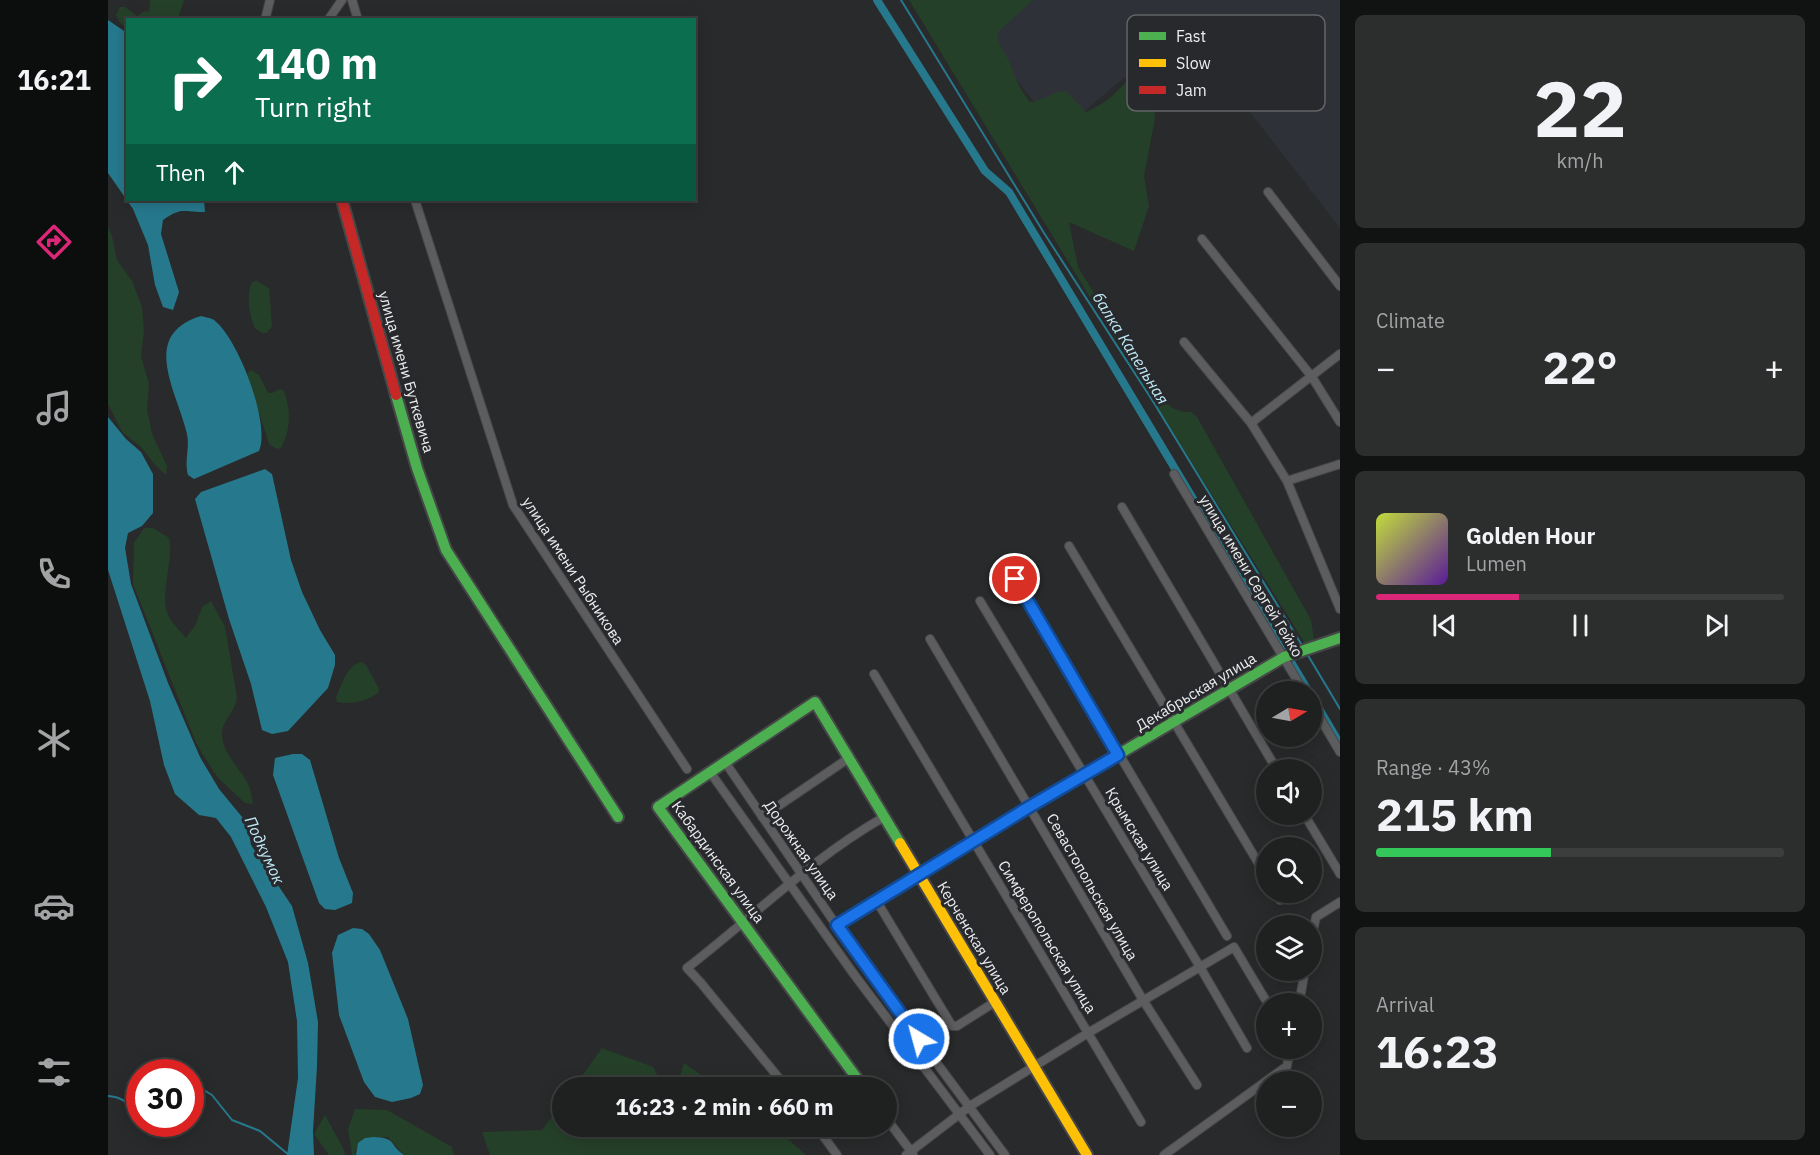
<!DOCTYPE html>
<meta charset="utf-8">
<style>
:root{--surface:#1f2020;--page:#2c2d2d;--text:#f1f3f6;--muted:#a1a3a5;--line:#3c3e3e;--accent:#db2777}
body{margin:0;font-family:"IBM Plex Sans",sans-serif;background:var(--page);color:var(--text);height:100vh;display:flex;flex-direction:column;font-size:22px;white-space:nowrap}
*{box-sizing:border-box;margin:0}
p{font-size:20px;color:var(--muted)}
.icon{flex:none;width:33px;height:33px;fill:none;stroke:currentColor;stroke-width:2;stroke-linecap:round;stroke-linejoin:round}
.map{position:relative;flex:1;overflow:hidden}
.panel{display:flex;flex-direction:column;gap:15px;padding:15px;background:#111212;width:480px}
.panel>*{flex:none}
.guide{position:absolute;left:18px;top:18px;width:570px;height:183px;border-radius:0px;box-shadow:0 3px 15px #0003,0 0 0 2px var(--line);background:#0b6e4f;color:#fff;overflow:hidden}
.needle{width:39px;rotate:80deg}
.controls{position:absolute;left:1148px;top:681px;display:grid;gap:12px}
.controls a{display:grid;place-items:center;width:66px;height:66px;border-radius:50%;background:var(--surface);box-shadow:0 3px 15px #0003,0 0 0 2px var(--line);font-size:30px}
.speed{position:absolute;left:18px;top:1059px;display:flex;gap:12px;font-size:30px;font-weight:700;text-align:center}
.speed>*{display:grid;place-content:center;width:78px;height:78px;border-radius:50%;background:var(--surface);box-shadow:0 3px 15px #0003,0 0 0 2px var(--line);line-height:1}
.speed .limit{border:9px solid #d22;background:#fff;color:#111}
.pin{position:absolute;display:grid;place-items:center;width:51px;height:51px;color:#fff;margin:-26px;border:3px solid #fff;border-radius:50%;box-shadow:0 2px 6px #0007}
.me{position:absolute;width:66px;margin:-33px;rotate:323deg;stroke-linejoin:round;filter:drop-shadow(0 0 4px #0008)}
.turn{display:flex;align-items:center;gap:21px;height:126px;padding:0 30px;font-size:27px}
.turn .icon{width:78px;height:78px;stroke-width:2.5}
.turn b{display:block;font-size:42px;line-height:51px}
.then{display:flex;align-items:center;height:57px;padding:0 30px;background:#0003;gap:12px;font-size:22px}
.big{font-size:45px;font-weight:700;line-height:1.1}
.panel .tile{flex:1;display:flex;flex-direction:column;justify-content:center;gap:9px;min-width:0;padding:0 21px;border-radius:9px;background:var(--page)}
.panel .dial{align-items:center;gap:0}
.dial b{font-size:78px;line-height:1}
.song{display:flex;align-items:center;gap:18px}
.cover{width:72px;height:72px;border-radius:9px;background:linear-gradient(135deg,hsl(70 70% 55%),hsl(270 70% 35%))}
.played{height:6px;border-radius:3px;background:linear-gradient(90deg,var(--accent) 35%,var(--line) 35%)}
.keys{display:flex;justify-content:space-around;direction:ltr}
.heat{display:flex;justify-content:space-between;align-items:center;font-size:33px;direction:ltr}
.charge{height:9px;border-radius:4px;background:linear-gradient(90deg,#34c759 43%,var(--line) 0)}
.trip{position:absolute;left:444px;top:1077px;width:345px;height:60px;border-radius:30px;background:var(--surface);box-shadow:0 3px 15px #0003,0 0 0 2px var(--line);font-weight:700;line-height:60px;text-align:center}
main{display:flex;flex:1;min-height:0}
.dock{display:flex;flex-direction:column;width:108px;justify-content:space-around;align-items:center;background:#0c0d0d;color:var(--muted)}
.dock .icon{width:42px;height:42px}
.dock .on{color:var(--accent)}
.dock b{font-size:27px;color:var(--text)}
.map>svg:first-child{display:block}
.built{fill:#2f3139}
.green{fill:#254029}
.water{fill:#26798d}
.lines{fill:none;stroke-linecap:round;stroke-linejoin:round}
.stream{stroke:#26798d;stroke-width:2}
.canal{stroke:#26798d;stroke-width:8}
.street-casing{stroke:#464748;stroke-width:10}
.fast-casing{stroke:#464748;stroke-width:14}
.slow-casing{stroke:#464748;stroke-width:14}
.jam-casing{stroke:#464748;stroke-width:14}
.street{stroke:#5d5d5f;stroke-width:8}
.fast{stroke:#4caf50;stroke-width:10}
.slow{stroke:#ffc107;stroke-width:10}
.jam{stroke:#c62828;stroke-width:10}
.route-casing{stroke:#114b97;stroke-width:15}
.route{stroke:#1a73e8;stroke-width:10}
.labels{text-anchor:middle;stroke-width:6;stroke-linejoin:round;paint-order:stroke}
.street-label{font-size:15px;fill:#edeef0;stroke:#28292c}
.water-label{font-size:16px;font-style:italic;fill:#bee9f5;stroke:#28292c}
.key{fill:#28292c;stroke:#636467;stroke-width:1.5}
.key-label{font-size:16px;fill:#edeef0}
</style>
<main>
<nav class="dock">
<b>16:21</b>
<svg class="icon on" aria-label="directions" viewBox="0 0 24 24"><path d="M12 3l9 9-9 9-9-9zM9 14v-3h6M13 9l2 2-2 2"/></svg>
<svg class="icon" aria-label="music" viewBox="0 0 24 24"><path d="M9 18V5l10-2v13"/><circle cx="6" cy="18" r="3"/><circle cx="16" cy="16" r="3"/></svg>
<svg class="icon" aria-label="phone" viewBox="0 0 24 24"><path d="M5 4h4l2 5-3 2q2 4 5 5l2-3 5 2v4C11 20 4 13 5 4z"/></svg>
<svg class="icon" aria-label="climate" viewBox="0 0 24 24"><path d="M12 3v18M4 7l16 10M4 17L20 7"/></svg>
<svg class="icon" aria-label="car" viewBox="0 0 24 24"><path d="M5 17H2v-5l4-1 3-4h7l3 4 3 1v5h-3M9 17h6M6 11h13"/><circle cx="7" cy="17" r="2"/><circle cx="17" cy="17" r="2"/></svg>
<svg class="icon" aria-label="filters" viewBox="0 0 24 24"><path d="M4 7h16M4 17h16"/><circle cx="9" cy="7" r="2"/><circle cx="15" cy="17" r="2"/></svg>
</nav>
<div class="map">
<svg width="1232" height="1155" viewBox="0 0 1232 1155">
<rect width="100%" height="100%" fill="#292a2b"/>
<!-- built -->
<path class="built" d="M922,0H1232V228L1076,27L951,133L875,38Z"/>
<!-- green -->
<path class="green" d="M42,0H76L70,19L20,20L19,28L12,23L8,15L12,7H17L29,16L37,11L41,12Z
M801,0H925L889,33C890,44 895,50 900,59C908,78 909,85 922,102C936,101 944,91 958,91L978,112C984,109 991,106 996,102C1013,92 1020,70 1042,80L1047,118L1036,176L1041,206L1026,251L961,222L970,267L1019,347L1045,394L1065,408L1075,412H1083L1089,417L1203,620L1206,640L1198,645L1028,373Z
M0,227L4,236L9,260L24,281L34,307L36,331L33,356L41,384L39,409L44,434L59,466L58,475L48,466L33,447L14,432L0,404Z
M149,281L161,288L164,326L159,333H154L147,328C141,314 138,296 144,282Z
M143,370L151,375L160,393H164L172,389L176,391C183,410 183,429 173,448L169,449L161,444C154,420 145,397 139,373Z
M36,528H45L61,538C66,560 51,595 60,615C64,623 72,631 78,638L88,624L94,607L103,601L117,627L129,698C127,712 115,720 114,732C113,754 133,768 141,786C143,791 144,798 145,804L137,803L109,777L89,745L25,584L26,543Z
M254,662L258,665L271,689L270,693C259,701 243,705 229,702L228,697C234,685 239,664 254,662Z
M494,1048L545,1067L556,1087H466Z
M576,1063L611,1087H569Z
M454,1103V1126L666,1127L698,1155H382L374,1132L434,1130Z
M247,1109L279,1110L344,1147L346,1155H296L280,1137L257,1138L247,1151L248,1155H244L240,1129Z
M217,1115L236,1150L237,1155H221L206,1134Z"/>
<!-- water -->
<path class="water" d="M0,20L19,33L20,200H96L97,212C76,213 75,206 55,220L53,234L71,292L65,310L55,307L47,285L40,245L25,209L0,173Z
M93,316C97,317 103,318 106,320C130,338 163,424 151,451L86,479L80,475C76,461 82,448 79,434C69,391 31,335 93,316Z
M0,417L18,439L33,452L45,474V513L34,526L20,533L17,548L23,584L60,683L92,757L111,789L139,823L143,845L184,906L200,963L210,1022L209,1066L205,1131L206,1155H179L190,1078L189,1021L180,962L158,907L123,837L108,818L91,815L67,794L56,765L42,701L0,570Z
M157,469L164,474L183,560L194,592L212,630L227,655V665L220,688L180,731L164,734L154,730L143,684L121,619L87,499L93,492Z
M185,754H194L202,760L231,858L245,893L244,903L227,910L217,909L211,903L165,775L167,758Z
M245,928L254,929L261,934L272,950L300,1019L315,1085L312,1094L303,1098L284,1102L267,1097L256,1082L231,1015L224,953L230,935Z
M265,1137C290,1138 280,1144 296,1155H248L250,1143L257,1138Z"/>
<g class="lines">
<!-- stream -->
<path class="stream" d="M793,0L936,233L1046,403L1195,647
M1198,652L1232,709
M82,1084L89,1086L104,1095L124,1120L152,1131L181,1155
M0,1096C7,1097 15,1098 19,1104C24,1112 20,1117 32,1118"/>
<!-- canal -->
<path class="canal" d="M769,0L877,171L901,192L1201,692
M1203,695L1232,744"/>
<!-- street casing -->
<g class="street-casing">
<path id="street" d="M244,0L250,20
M157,20L162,0
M220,20L234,0
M1160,192L1232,286
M307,200L405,505L579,769
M1094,239L1204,377L1232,422
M1076,342L1143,423L1179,481L1232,609
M1143,423L1232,354
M1066,474L1196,692
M1179,481L1232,464
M1014,507L1169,770
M961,546L1158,876
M907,579L1119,936
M872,601L1092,967L1139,1048
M822,639L1035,1000L1089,1085
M766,674L1033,1122
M1203,703L1232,752
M617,762L750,957L897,1155
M602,772L745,973L882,1155
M1196,814L1232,874
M654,817L741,758
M1168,892L1172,900
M768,900L844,1026H849L887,1002
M1203,941L1208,917L1232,902
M1191,1004L1197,970
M679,1088L593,983L579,968C645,917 704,858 776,817
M778,1118L805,1154
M708,1126L729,1155
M798,1155L862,1106L980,1033L1126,947L1160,1004
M1056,1155L1179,1066L1182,1048"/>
</g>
<!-- fast casing -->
<g class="fast-casing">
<path id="fast" d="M288,395L309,468L338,550L510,817
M729,925L921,807L1176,657L1232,638
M756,1088L550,807L707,702L792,843"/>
</g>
<!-- slow casing -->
<g class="slow-casing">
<path id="slow" d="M792,843L979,1155"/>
</g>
<!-- jam casing -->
<g class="jam-casing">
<path id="jam" d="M234,200L288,395"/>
</g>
<!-- street -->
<use href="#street" class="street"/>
<!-- fast -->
<use href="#fast" class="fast"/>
<!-- slow -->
<use href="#slow" class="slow"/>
<!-- jam -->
<use href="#jam" class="jam"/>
</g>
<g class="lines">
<!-- route casing -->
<g class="route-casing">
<path id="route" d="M811,1039L729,925L921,807L1010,755L907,579"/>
</g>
<!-- route -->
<use href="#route" class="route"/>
</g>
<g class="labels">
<!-- street labels -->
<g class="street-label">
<text transform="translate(298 372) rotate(74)" y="5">улица имени Буткевича</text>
<text transform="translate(465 571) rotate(57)" y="5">улица имени Рыбникова</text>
<text transform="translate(1143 576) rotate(59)" y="5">улица имени Сергей Гейко</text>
<text transform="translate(1088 692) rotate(-31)" y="5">Декабрьская улица</text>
<text transform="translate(1031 839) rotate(59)" y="5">Крымская улица</text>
<text transform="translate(693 850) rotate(55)" y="5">Дорожная улица</text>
<text transform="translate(610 862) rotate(54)" y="5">Кабардинская улица</text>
<text transform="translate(984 887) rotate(60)" y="5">Севастопольская улица</text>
<text transform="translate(939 937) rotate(59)" y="5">Симферопольская улица</text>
<text transform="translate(866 938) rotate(59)" y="5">Керченская улица</text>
</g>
<!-- water labels -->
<g class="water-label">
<text transform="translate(1023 348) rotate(58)" y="6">балка Капельная</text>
<text transform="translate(157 850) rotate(65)" y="6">Подкумок</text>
</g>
</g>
<!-- legend -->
<rect x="1019" y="15" width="198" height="96" rx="9" class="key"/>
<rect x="1031" y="32" width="27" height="8" fill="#4caf50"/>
<rect x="1031" y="59" width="27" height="8" fill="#ffc107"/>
<rect x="1031" y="86" width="27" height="8" fill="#c62828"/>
<g class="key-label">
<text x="1068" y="42">Fast</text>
<text x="1068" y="69">Slow</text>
<text x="1068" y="96">Jam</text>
</g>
</svg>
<div class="controls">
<a><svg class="needle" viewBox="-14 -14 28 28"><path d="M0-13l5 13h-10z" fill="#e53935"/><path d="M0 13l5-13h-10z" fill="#a1a3a5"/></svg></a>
<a><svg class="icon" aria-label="sound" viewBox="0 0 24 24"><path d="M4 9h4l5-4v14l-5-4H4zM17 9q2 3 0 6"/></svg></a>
<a><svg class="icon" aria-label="search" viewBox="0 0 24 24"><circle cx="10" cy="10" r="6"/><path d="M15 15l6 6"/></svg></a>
<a><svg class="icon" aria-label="layers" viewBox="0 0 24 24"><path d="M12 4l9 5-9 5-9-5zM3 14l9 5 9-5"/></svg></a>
<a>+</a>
<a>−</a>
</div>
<div class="speed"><div class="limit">30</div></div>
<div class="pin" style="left:907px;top:579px;background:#d93025"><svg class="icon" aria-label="arrive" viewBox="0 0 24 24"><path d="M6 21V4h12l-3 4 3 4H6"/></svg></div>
<svg class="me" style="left:811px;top:1039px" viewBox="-20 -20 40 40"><circle r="17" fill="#1a73e8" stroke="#fff" stroke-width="3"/><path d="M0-11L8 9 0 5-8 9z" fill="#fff"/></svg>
<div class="trip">16:23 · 2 min · 660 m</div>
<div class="guide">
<div class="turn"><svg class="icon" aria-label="right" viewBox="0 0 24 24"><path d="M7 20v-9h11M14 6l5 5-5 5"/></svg><div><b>140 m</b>Turn right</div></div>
<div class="then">Then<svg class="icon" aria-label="ahead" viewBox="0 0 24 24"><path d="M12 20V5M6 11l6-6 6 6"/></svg></div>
</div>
</div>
<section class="panel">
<div class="tile dial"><b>22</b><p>km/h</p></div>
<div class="tile"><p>Climate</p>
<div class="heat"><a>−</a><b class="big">22°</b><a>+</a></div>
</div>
<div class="tile">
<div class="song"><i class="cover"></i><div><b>Golden Hour</b><p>Lumen</p></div></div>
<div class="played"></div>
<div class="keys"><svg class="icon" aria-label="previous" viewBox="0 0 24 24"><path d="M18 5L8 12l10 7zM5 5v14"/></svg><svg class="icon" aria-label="pause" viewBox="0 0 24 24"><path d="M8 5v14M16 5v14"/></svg><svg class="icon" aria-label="next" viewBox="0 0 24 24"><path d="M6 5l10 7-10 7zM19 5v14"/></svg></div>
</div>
<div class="tile"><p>Range · 43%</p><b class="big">215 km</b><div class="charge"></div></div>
<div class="tile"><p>Arrival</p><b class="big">16:23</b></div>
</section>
</main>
